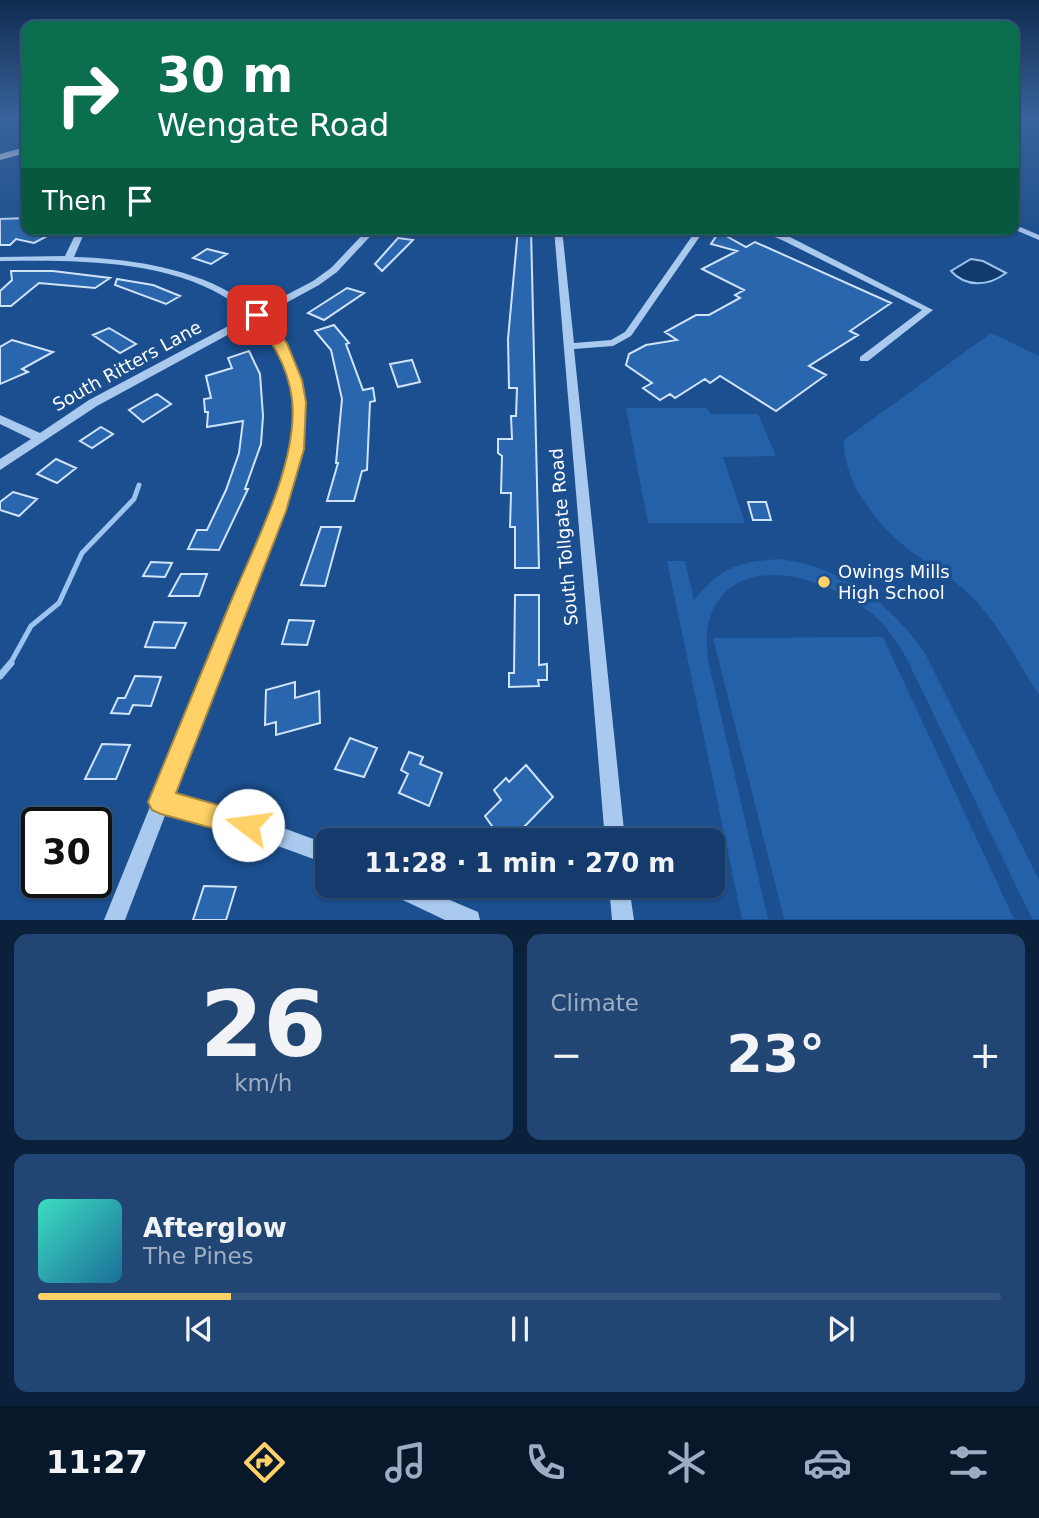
<!DOCTYPE html>
<meta charset="utf-8">
<style>
:root{--surface:#143b6b;--page:#214673;--text:#f1f3f6;--muted:#9dadc1;--line:#33557e;--accent:#ffd166}
body{margin:0;font-family:"DejaVu Sans",sans-serif;background:var(--page);color:var(--text);height:100vh;display:flex;flex-direction:column;font-size:26px;white-space:nowrap}
*{box-sizing:border-box;margin:0}
p{font-size:23px;color:var(--muted)}
.icon{flex:none;width:38px;height:38px;fill:none;stroke:currentColor;stroke-width:2;stroke-linecap:round;stroke-linejoin:round}
.map{position:relative;height:920px;overflow:hidden}
.sheet{display:flex;flex-direction:column;gap:14px;padding:14px;background:#0b203b;flex:1}
.sheet>*{flex:none}
.banner{position:absolute;left:21px;top:21px;width:998px;height:214px;border-radius:14px;box-shadow:0 2px 5px #0004,0 0 0 2px var(--line);background:#0b6e4f;color:#fff;overflow:hidden}
.speed{position:absolute;left:21px;top:807px;display:flex;gap:14px;font-size:35px;font-weight:700;text-align:center}
.speed>*{display:grid;place-content:center;width:91px;height:91px;border-radius:50%;background:var(--surface);box-shadow:0 2px 5px #0004,0 0 0 2px var(--line);line-height:1}
.speed .limit{border:4px solid #111;border-radius:10px;background:#fff;color:#111}
.pin{position:absolute;display:grid;place-items:center;width:60px;height:60px;color:#fff;margin:-30px;border-radius:14px;box-shadow:0 4px 10px #0006}
.me{position:absolute;width:77px;margin:-38px;rotate:285deg;stroke-linejoin:round;filter:drop-shadow(0 0 5px #0008)}
.turn{display:flex;align-items:center;gap:24px;height:147px;padding:0 21px;font-size:32px}
.turn .icon{width:91px;height:91px;stroke-width:2.5}
.turn b{display:block;font-size:49px;line-height:60px}
.then{display:flex;align-items:center;height:66px;padding:0 21px;background:#0003;gap:14px;font-size:26px}
.big{font-size:52px;font-weight:700;line-height:1.1}
.sheet .card{flex:1;display:flex;flex-direction:column;justify-content:center;gap:10px;min-width:0;padding:0 24px;border-radius:14px;background:var(--page)}
.sheet .dial{align-items:center;gap:0}
.dial b{font-size:91px;line-height:1}
.song{display:flex;align-items:center;gap:21px}
.cover{width:84px;height:84px;border-radius:10px;background:linear-gradient(135deg,hsl(170 70% 55%),hsl(200 70% 35%))}
.played{height:7px;border-radius:4px;background:linear-gradient(90deg,var(--accent) 20%,var(--line) 20%)}
.keys{display:flex;justify-content:space-around;direction:ltr}
.heat{display:flex;justify-content:space-between;align-items:center;font-size:38px;direction:ltr}
.sheet .tiles{flex:1;display:grid;gap:14px;grid-template-columns:1fr 1fr}
.card:last-child{grid-column:span 2}
.trip{position:absolute;left:315px;top:828px;width:410px;height:70px;border-radius:14px;background:var(--surface);box-shadow:0 2px 5px #0004,0 0 0 2px var(--line);font-weight:700;line-height:70px;text-align:center}
.menu{display:flex;height:112px;justify-content:space-around;align-items:center;background:#08182b;color:var(--muted)}
.menu .icon{width:49px;height:49px}
.menu .selected{color:var(--accent)}
.menu b{font-size:32px;color:var(--text)}
.map>svg:first-child{display:block}
.green{fill:#2461a8}
.water{fill:#123a6d;stroke:#9cc4f0;stroke-width:2}
.lines{fill:none;stroke-linecap:round;stroke-linejoin:round}
.stream-far1{stroke:#9cc4f0;stroke-width:5}
.stream{stroke:#9cc4f0;stroke-width:7}
.building{fill:#2a66ad;stroke:#cfe3fa;stroke-width:2}
.minor{fill:#a9c9ee;fill-rule:evenodd}
.highway{fill:#fff;fill-rule:evenodd}
.route{fill:#ffd166;stroke:#a68842;stroke-width:2}
.poi-dot{fill:#ffd166;stroke:#1b4f8f;stroke-width:2.5}
.labels{text-anchor:middle;stroke-width:7;stroke-linejoin:round;paint-order:stroke}
.street-label{font-size:18px;fill:#fff;stroke:#1b4f8f}
.poi-label{font-size:18px;fill:#fff;stroke:#1b4f8f;text-anchor:start}
</style>
<div class="map">
<svg width="1039" height="920" viewBox="0 0 1039 920">
<rect width="100%" height="100%" fill="#1b4f8f"/>
<!-- green -->
<path class="green" d="M991,333L1039,356V695C1019,664 1001,629 976,601C956,579 930,566 907,548C875,522 843,482 844,440Z
M626,408H707L710,414H758L776,456L723,457L745,523H648Z
M782,559C845,569 891,603 926,655L1039,880V919H1032L906,657C897,643 889,629 877,618C837,581 737,544 710,617C705,630 707,646 708,660L768,919H742L667,561H685L694,600C721,567 740,561 782,559Z
M883,637L1014,919H784L713,638Z"/>
<!-- water -->
<path class="water" d="M971,259L983,261L1006,273C989,286 966,288 951,271Z"/>
<g class="lines">
<!-- stream-far1 -->
<path class="stream-far1" d="M10,664L31,626L59,603L82,553L134,499L139,485"/>
<!-- stream -->
<path class="stream" d="M0,676L11,663"/>
</g>
<!-- building -->
<path class="building" d="M26,218V229L53,233L34,243L16,239L10,245H0V219Z
M518,229H531L539,568H515V527H510L511,493H501L502,456L498,453V439H512L511,416H516L517,388H509L508,339Z
M719,232L746,247L755,242L891,303L850,331L858,335L809,366L826,375L776,411L720,376L710,383L705,379L675,398L670,394L660,400L643,388L652,383L626,365L629,354L646,345L677,340L665,332L696,315H709L740,298L735,295L744,290L702,269L737,251L711,244Z
M398,238L413,240L382,271L375,264Z
M207,249L227,254L211,264L193,258Z
M11,271H53L110,278L95,288L39,283L11,306H0V291L12,280Z
M117,279L153,285L180,296L166,304L115,285Z
M347,288L364,293L324,320L308,313Z
M334,325L349,343L346,344L363,390L373,388L375,401L370,402L367,470L362,471L354,501H327L338,463H336L342,399L331,350L315,331Z
M109,328L136,344L120,353L93,335Z
M12,340L53,352L22,369L28,372L0,384V347Z
M249,351L260,374L263,416L261,444L245,489H248L219,550L188,549L197,530H207L226,490L239,453L243,421L207,427L208,412H205L204,399L211,398L206,376L232,368L228,358Z
M412,360L420,382L398,387L390,364Z
M157,394L171,404L143,422L129,410Z
M101,427L113,434L92,448L80,441Z
M56,459L76,468L57,483L37,474Z
M13,492L37,499L19,516L0,510V502Z
M748,502H766L771,520H753Z
M321,527H341L325,586L301,585Z
M151,562L172,563L165,577L143,576Z
M181,574H207L199,596H169Z
M515,595H539V665L547,664V680H538L539,686L509,687V673H514Z
M289,620L314,621L307,645L282,644Z
M154,622L186,623L175,648L145,647Z
M135,676L161,677L151,706L133,705L129,714L111,713L118,698H125Z
M295,682V698L319,691L320,723L276,735V722L265,725L266,690Z
M350,738L377,748L364,777L335,769Z
M102,744L130,745L116,779H85Z
M409,752L423,757L420,764L442,773L429,806L399,793L408,774L401,770Z
M526,765L553,797L524,827L508,840H502L485,816L501,800L494,790L506,778L509,782Z
M204,886L236,887L226,920H193Z"/>
<g class="lines">
<!-- minor -->
<path class="minor" d="M1013,117H1039V119L1013,121Z
M1013,224L1039,235V240L1013,229Z
M78,229H86L74,257C123,258 186,267 229,292C238,298 247,305 256,311L313,281L331,268L368,229H377L337,272L319,285L262,316C309,369 311,412 295,479L173,796L248,815L327,844V864L248,835L166,813L125,920H104L283,479C298,417 300,370 255,320L97,406L0,470V459L31,439L0,424V415L40,433L89,400L249,315C240,309 232,301 223,296C162,259 69,260 0,261V257L65,256Z
M554,229H562L574,343L611,340L625,332L697,229H705L631,336L613,346L574,349L625,840H605Z
M637,229H650L662,234L658,236Z
M756,229H768L790,237L933,310L868,361H860V357L922,310L784,241Z
M385,886H417L478,912L480,920H445L388,893Z
M609,886H629L634,920H612Z"/>
<!-- highway -->
<path class="highway" d="M26,147V153L0,160V154Z"/>
</g>
<!-- sky -->
<linearGradient id="sky" x2="0" y2="1"><stop stop-color="#0f2b4f"/><stop offset="0.48" stop-color="#39639b"/><stop offset="1" stop-color="#39639b" stop-opacity="0"/></linearGradient>
<rect width="1039" height="246" fill="url(#sky)"/>
<!-- route -->
<path class="route" d="M257,311L287,343L302,380L306,402L304,449L286,511L176,793L257,816L261,825L257,834L248,838L161,814L152,810L148,802C175,736 202,671 229,606C253,547 299,463 292,399C287,363 272,342 251,315Z"/>
<!-- markers -->
<circle class="poi-dot" cx="824" cy="582" r="7"/>
<g class="labels">
<!-- street labels -->
<g class="street-label">
<text transform="translate(127 366) rotate(-29)" y="6">South Ritters Lane</text>
<text transform="translate(564 537) rotate(-95)" y="6">South Tollgate Road</text>
</g>
<!-- poi labels -->
<g class="poi-label">
<text x="838" y="578">Owings Mills<tspan x="838" dy="21">High School</tspan></text>
</g>
</g>
</svg>
<div class="speed"><div class="limit">30</div></div>
<div class="pin" style="left:257px;top:315px;background:#d93025"><svg class="icon" aria-label="arrive" viewBox="0 0 24 24"><path d="M6 21V4h12l-3 4 3 4H6"/></svg></div>
<svg class="me" style="left:248px;top:825px" viewBox="-20 -20 40 40"><circle r="19" fill="#fff"/><path d="M0-13L10 11 0 6-10 11z" fill="#ffd166"/></svg>
<div class="trip">11:28 · 1 min · 270 m</div>
<div class="banner">
<div class="turn"><svg class="icon" aria-label="right" viewBox="0 0 24 24"><path d="M7 20v-9h11M14 6l5 5-5 5"/></svg><div><b>30 m</b>Wengate Road</div></div>
<div class="then">Then<svg class="icon" aria-label="arrive" viewBox="0 0 24 24"><path d="M6 21V4h12l-3 4 3 4H6"/></svg></div>
</div>
</div>
<section class="sheet">
<div class="tiles">
<div class="card dial"><b>26</b><p>km/h</p></div>
<div class="card"><p>Climate</p>
<div class="heat"><a>−</a><b class="big">23°</b><a>+</a></div>
</div>
<div class="card">
<div class="song"><i class="cover"></i><div><b>Afterglow</b><p>The Pines</p></div></div>
<div class="played"></div>
<div class="keys"><svg class="icon" aria-label="previous" viewBox="0 0 24 24"><path d="M18 5L8 12l10 7zM5 5v14"/></svg><svg class="icon" aria-label="pause" viewBox="0 0 24 24"><path d="M8 5v14M16 5v14"/></svg><svg class="icon" aria-label="next" viewBox="0 0 24 24"><path d="M6 5l10 7-10 7zM19 5v14"/></svg></div>
</div>
</div>
</section>
<nav class="menu">
<b>11:27</b>
<svg class="icon selected" aria-label="directions" viewBox="0 0 24 24"><path d="M12 3l9 9-9 9-9-9zM9 14v-3h6M13 9l2 2-2 2"/></svg>
<svg class="icon" aria-label="music" viewBox="0 0 24 24"><path d="M9 18V5l10-2v13"/><circle cx="6" cy="18" r="3"/><circle cx="16" cy="16" r="3"/></svg>
<svg class="icon" aria-label="phone" viewBox="0 0 24 24"><path d="M5 4h4l2 5-3 2q2 4 5 5l2-3 5 2v4C11 20 4 13 5 4z"/></svg>
<svg class="icon" aria-label="climate" viewBox="0 0 24 24"><path d="M12 3v18M4 7l16 10M4 17L20 7"/></svg>
<svg class="icon" aria-label="car" viewBox="0 0 24 24"><path d="M5 17H2v-5l4-1 3-4h7l3 4 3 1v5h-3M9 17h6M6 11h13"/><circle cx="7" cy="17" r="2"/><circle cx="17" cy="17" r="2"/></svg>
<svg class="icon" aria-label="filters" viewBox="0 0 24 24"><path d="M4 7h16M4 17h16"/><circle cx="9" cy="7" r="2"/><circle cx="15" cy="17" r="2"/></svg>
</nav>
